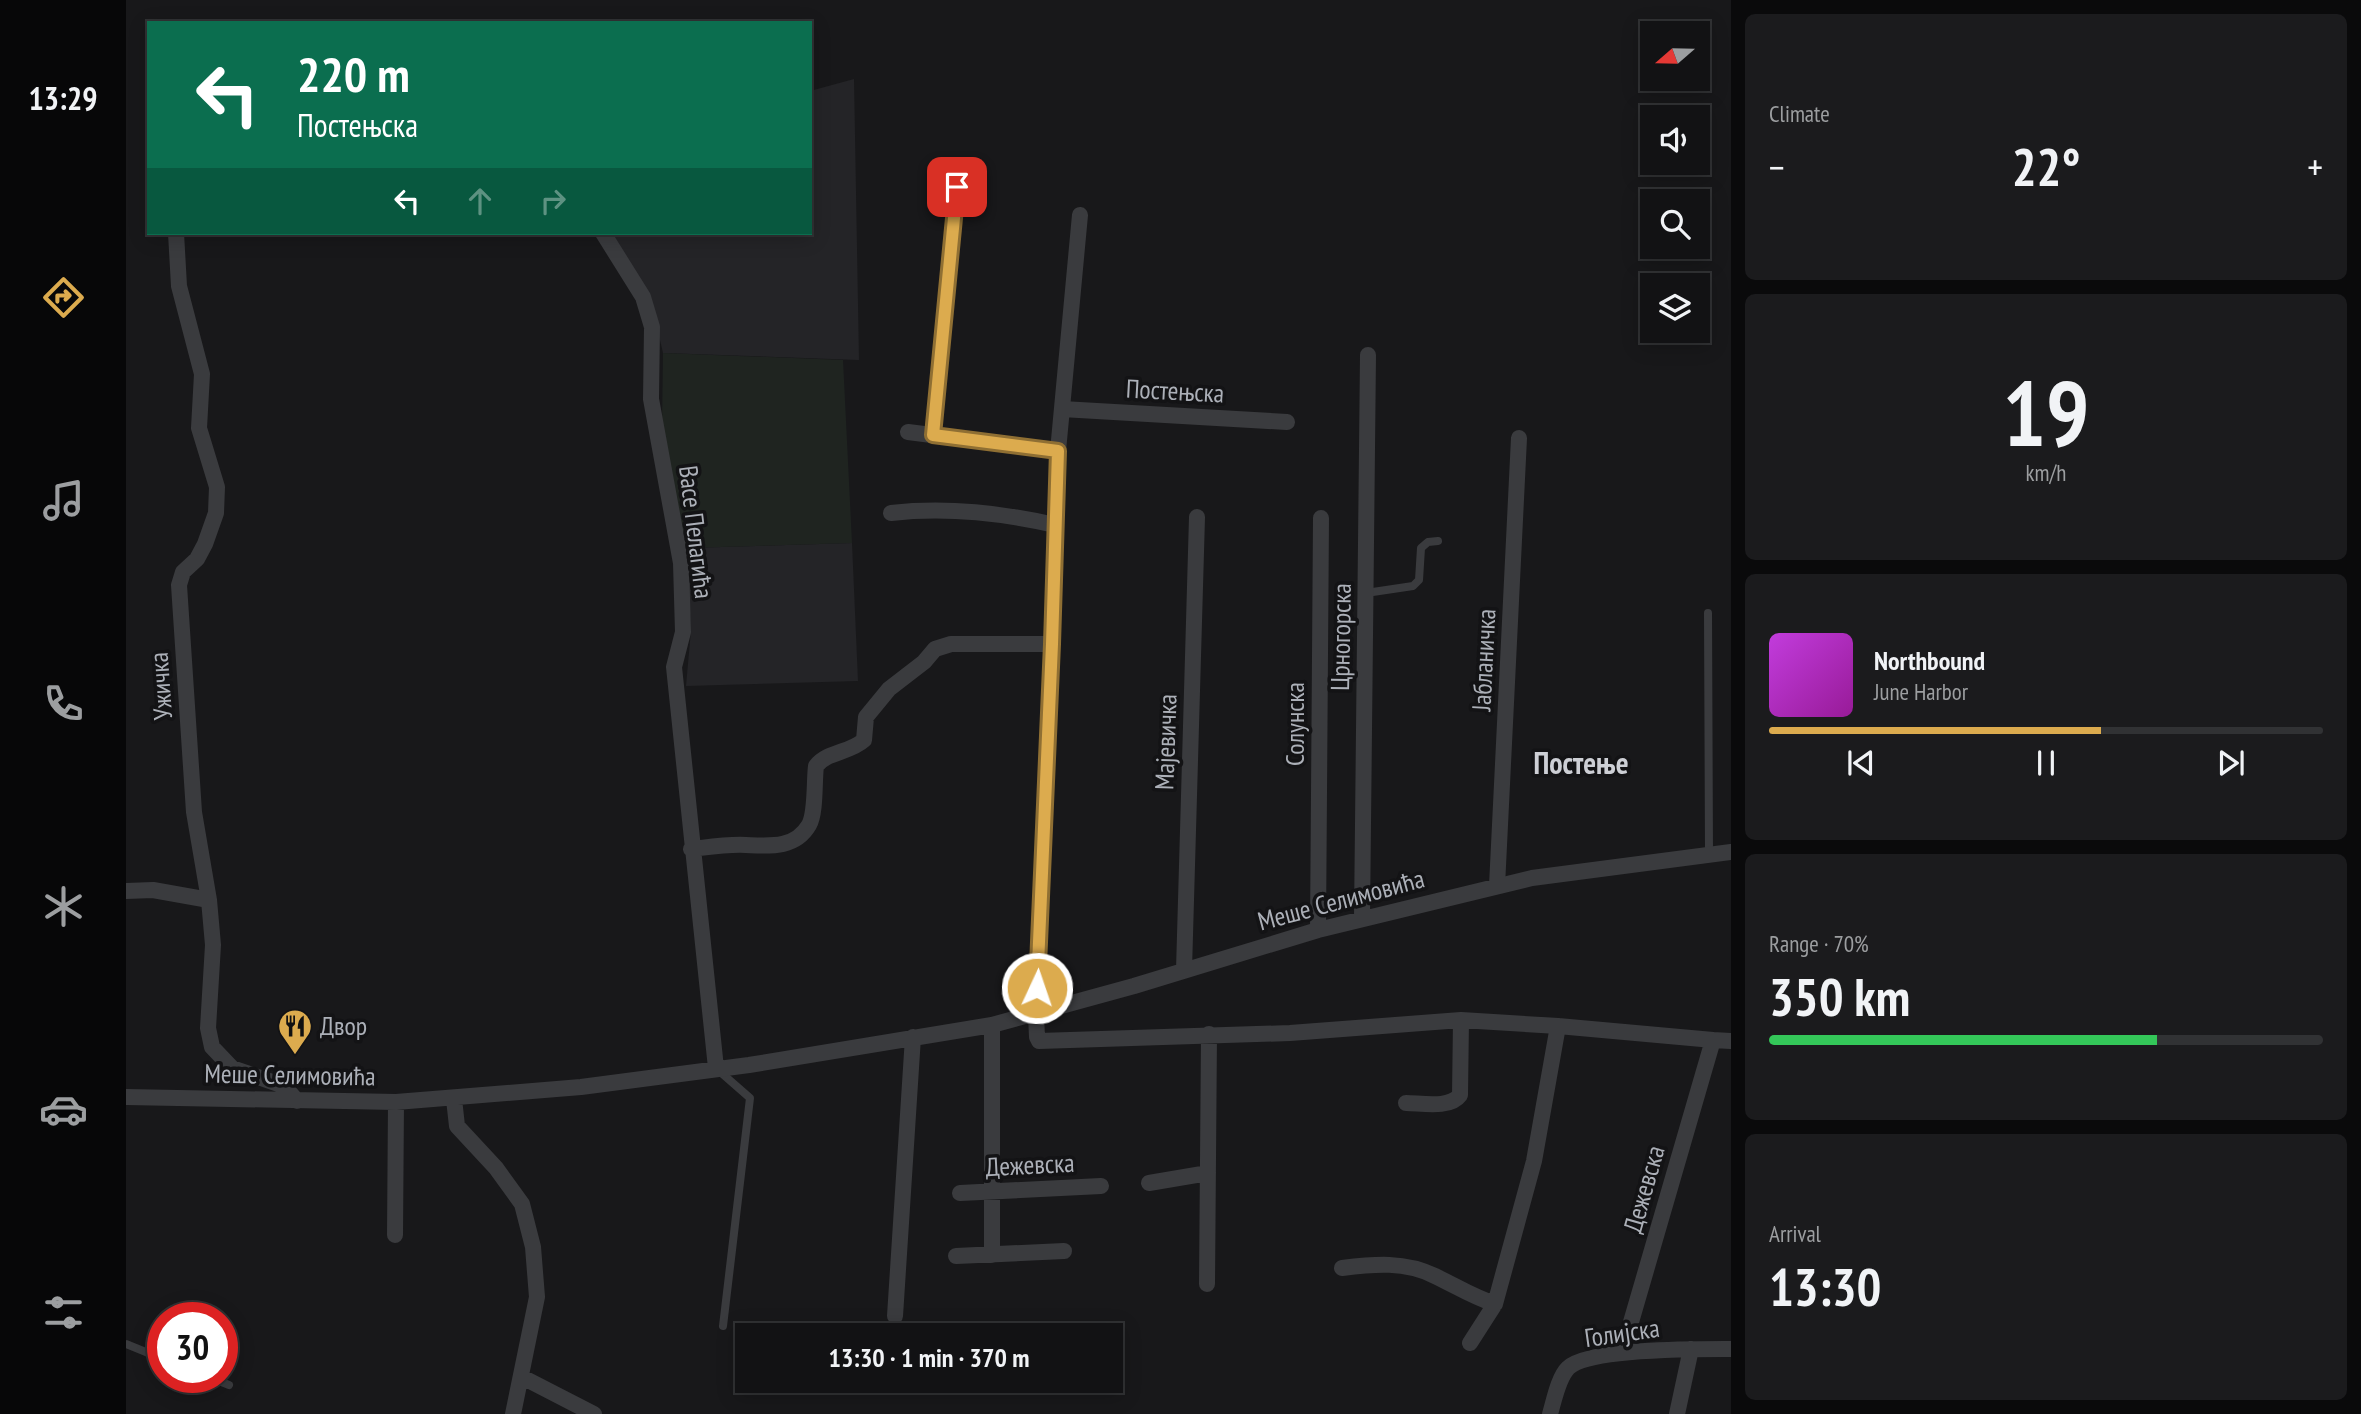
<!DOCTYPE html>
<meta charset="utf-8">
<style>
:root{--surface:#121214;--page:#1b1b1d;--text:#f1f3f6;--muted:#9c9ea0;--line:#313234;--accent:#dcab4e}
body{margin:0;font-family:"PT Sans Narrow",sans-serif;background:var(--page);color:var(--text);height:100vh;display:flex;flex-direction:column;font-size:26px;white-space:nowrap}
*{box-sizing:border-box;margin:0}
p{font-size:23px;color:var(--muted)}
.icon{flex:none;width:38px;height:38px;fill:none;stroke:currentColor;stroke-width:2;stroke-linecap:round;stroke-linejoin:round}
.map{position:relative;flex:1;overflow:hidden}
.sheet{display:flex;flex-direction:column;gap:14px;padding:14px;background:#0a0a0b;width:630px}
.sheet>*{flex:none}
.guide{position:absolute;left:21px;top:21px;width:665px;height:214px;border-radius:0px;box-shadow:0 4px 18px #0003,0 0 0 2px var(--line);background:#0b6e4f;color:#fff;overflow:hidden}
.needle{width:46px;rotate:250deg}
.fabs{position:absolute;left:1514px;top:21px;display:grid;gap:14px}
.fabs a{display:grid;place-items:center;width:70px;height:70px;border-radius:0px;background:var(--surface);box-shadow:0 4px 18px #0003,0 0 0 2px var(--line);font-size:35px}
.speed{position:absolute;left:21px;top:1302px;display:flex;gap:14px;font-size:35px;font-weight:700;text-align:center}
.speed>*{display:grid;place-content:center;width:91px;height:91px;border-radius:50%;background:var(--surface);box-shadow:0 4px 18px #0003,0 0 0 2px var(--line);line-height:1}
.speed .limit{border:10px solid #d22;background:#fff;color:#111}
.pin{position:absolute;display:grid;place-items:center;width:60px;height:60px;color:#fff;margin:-30px;border-radius:14px;box-shadow:0 4px 10px #0006}
.me{position:absolute;width:77px;margin:-38px;rotate:3deg;stroke-linejoin:round;filter:drop-shadow(0 0 5px #0008)}
.turn{display:flex;align-items:center;gap:24px;height:147px;padding:0 35px;font-size:32px}
.turn .icon{width:91px;height:91px;stroke-width:2.5}
.turn b{display:block;font-size:49px;line-height:60px}
.lanes{display:flex;align-items:center;height:66px;padding:0 35px;background:#0003;justify-content:center;gap:35px;direction:ltr}
.lanes .off{opacity:.35}
.big{font-size:52px;font-weight:700;line-height:1.1}
.sheet .widget{flex:1;display:flex;flex-direction:column;justify-content:center;gap:10px;min-width:0;padding:0 24px;border-radius:10px;background:var(--page)}
.sheet .dial{align-items:center;gap:0}
.dial b{font-size:91px;line-height:1}
.song{display:flex;align-items:center;gap:21px}
.cover{width:84px;height:84px;border-radius:10px;background:linear-gradient(135deg,hsl(290 70% 55%),hsl(300 70% 35%))}
.played{height:7px;border-radius:4px;background:linear-gradient(90deg,var(--accent) 60%,var(--line) 60%)}
.keys{display:flex;justify-content:space-around;direction:ltr}
.heat{display:flex;justify-content:space-between;align-items:center;font-size:38px;direction:ltr}
.charge{height:10px;border-radius:5px;background:linear-gradient(90deg,#34c759 70%,var(--line) 0)}
.trip{position:absolute;left:609px;top:1323px;width:388px;height:70px;border-radius:0px;background:var(--surface);box-shadow:0 4px 18px #0003,0 0 0 2px var(--line);font-weight:700;line-height:70px;text-align:center}
main{display:flex;flex:1;min-height:0}
.dock{display:flex;flex-direction:column;width:126px;justify-content:space-around;align-items:center;background:#070708;color:var(--muted)}
.dock .icon{width:49px;height:49px}
.dock .on{color:var(--accent)}
.dock b{font-size:32px;color:var(--text)}
.map>svg:first-child{display:block}
.built{fill:#242427}
.green{fill:#1f2420}
.lines{fill:none;stroke-linecap:round;stroke-linejoin:round}
.service{stroke:#3a3b3e;stroke-width:8}
.minor{stroke:#3a3b3e;stroke-width:16}
.route-casing{stroke:#8f6f33;stroke-width:18}
.route{stroke:#dcab4e;stroke-width:12}
.labels{text-anchor:middle;stroke-width:7;stroke-linejoin:round;paint-order:stroke}
.street-label{font-size:26px;fill:#acb0b8;stroke:#131315}
.poi-label{font-size:26px;fill:#acb0b8;stroke:#131315;text-anchor:start}
.quarter-label{font-size:30px;font-weight:bold;fill:#cdcfd5;stroke:#131315}
</style>
<main>
<nav class="dock">
<b>13:29</b>
<svg class="icon on" aria-label="directions" viewBox="0 0 24 24"><path d="M12 3l9 9-9 9-9-9zM9 14v-3h6M13 9l2 2-2 2"/></svg>
<svg class="icon" aria-label="music" viewBox="0 0 24 24"><path d="M9 18V5l10-2v13"/><circle cx="6" cy="18" r="3"/><circle cx="16" cy="16" r="3"/></svg>
<svg class="icon" aria-label="phone" viewBox="0 0 24 24"><path d="M5 4h4l2 5-3 2q2 4 5 5l2-3 5 2v4C11 20 4 13 5 4z"/></svg>
<svg class="icon" aria-label="climate" viewBox="0 0 24 24"><path d="M12 3v18M4 7l16 10M4 17L20 7"/></svg>
<svg class="icon" aria-label="car" viewBox="0 0 24 24"><path d="M5 17H2v-5l4-1 3-4h7l3 4 3 1v5h-3M9 17h6M6 11h13"/><circle cx="7" cy="17" r="2"/><circle cx="17" cy="17" r="2"/></svg>
<svg class="icon" aria-label="filters" viewBox="0 0 24 24"><path d="M4 7h16M4 17h16"/><circle cx="9" cy="7" r="2"/><circle cx="15" cy="17" r="2"/></svg>
</nav>
<div class="map">
<svg width="1605" height="1414" viewBox="0 0 1605 1414">
<rect width="100%" height="100%" fill="#18181a"/>
<!-- built -->
<path class="built" d="M728,79L733,360L537,353L524,297L485,233H684V91Z
M726,543L732,681L560,686L565,630L560,548Z"/>
<!-- green -->
<path class="green" d="M537,353L717,360L726,543L560,548L536,427Z"/>
<g class="lines">
<!-- service -->
<path class="service" d="M1240,593L1287,586L1293,580L1295,548L1302,542L1312,541
M1582,613L1583,854
M592,1070L624,1098L597,1326
M0,1344L37,1359
M83,1377L103,1385"/>
<!-- minor -->
<path class="minor" d="M954,215L932,451L926,644L910,1015L911,1037L913,1041L1164,1033L1335,1020L1432,1026L1587,1040
M50,233L53,286L76,374L73,428L91,487L90,513L79,544L71,559L57,572L53,585L68,812L83,900L87,945L82,1028L86,1047L106,1068L158,1086L171,1101
M477,233L517,297L526,327L525,399L555,563L557,632L548,667L590,1068
M936,409L1161,422
M782,432L932,451
M807,435L831,187
M765,513C819,507 876,513 929,525
M565,849C583,847 602,844 620,845C643,846 669,849 683,825C690,813 688,781 690,766C702,751 724,753 738,740L740,717L763,689L798,662L809,649L825,644H926
M1371,886L1393,438
M0,891L27,890L83,900
M1236,918L1242,355
M1192,930L1195,518
M1058,970L1071,517
M0,1097L270,1102L455,1087L623,1065L866,1025L1008,986L1192,930L1406,878L1605,852
M328,1099L331,1126L370,1168L396,1204L407,1247L411,1297L387,1414
M1280,1103C1295,1103 1324,1109 1334,1095L1335,1020
M1023,1183L1082,1173
M834,1193L975,1186
M269,1235L270,1102
M866,1255V1025
M830,1256L938,1251
M1216,1268C1248,1264 1279,1261 1309,1276C1330,1286 1347,1297 1369,1304
M1081,1284L1083,1034
M769,1316L787,1037
M1344,1343L1369,1304L1408,1161L1432,1026
M1496,1353L1587,1040L1605,1041
M396,1377L468,1414
M1424,1414C1428,1401 1432,1378 1442,1368C1463,1348 1574,1349 1605,1349
M1551,1414L1565,1349"/>
</g>
<g class="lines">
<!-- route casing -->
<g class="route-casing">
<path id="route" d="M831,187L807,435L932,451L926,644L911,988"/>
</g>
<!-- route -->
<use href="#route" class="route"/>
</g>
<!-- icons -->
<defs>
<g id="restaurant-pin" transform="scale(1.75)"><path d="M0 17L-7.5 6A9.5 9.5 0 1 1 7.5 6Z" fill="#dcab4e" stroke="#131315"/><path d="M-5-6h1v4h1v-4h1v4h1v-4h1v5L-1.5 .5V6h-2V.5L-5-1ZM5-6V6H3V1.5H1.5Q1.5-4 5-6Z" fill="#111"/></g>
</defs>
<g fill-rule="evenodd">
<use href="#restaurant-pin" x="169" y="1026"/>
</g>
<g class="labels">
<!-- street labels -->
<g class="street-label">
<text transform="translate(1049 391) rotate(3)" y="9">Постењска</text>
<text transform="translate(570 532) rotate(83)" y="9">Васе Пелагића</text>
<text transform="translate(1215 637) rotate(-89)" y="9">Црногорска</text>
<text transform="translate(1358 660) rotate(-87)" y="9">Јабланичка</text>
<text transform="translate(35 686) rotate(-94)" y="9">Ужичка</text>
<text transform="translate(1169 724) rotate(-90)" y="9">Солунска</text>
<text transform="translate(1040 742) rotate(-88)" y="9">Мајевичка</text>
<text transform="translate(1215 900) rotate(-15)" y="9">Меше Селимовића</text>
<text transform="translate(164 1075) rotate(1)" y="9">Меше Селимовића</text>
<text transform="translate(904 1165) rotate(-3)" y="9">Дежевска</text>
<text transform="translate(1518 1189) rotate(-74)" y="9">Дежевска</text>
<text transform="translate(1496 1333) rotate(-8)" y="9">Голијска</text>
</g>
<!-- poi labels -->
<g class="poi-label">
<text x="194" y="1035">Двор</text>
</g>
<!-- quarter labels -->
<g class="quarter-label">
<text x="1455" y="774">Постење</text>
</g>
</g>
</svg>
<div class="fabs">
<a><svg class="needle" viewBox="-14 -14 28 28"><path d="M0-13l5 13h-10z" fill="#e53935"/><path d="M0 13l5-13h-10z" fill="#9c9ea0"/></svg></a>
<a><svg class="icon" aria-label="sound" viewBox="0 0 24 24"><path d="M4 9h4l5-4v14l-5-4H4zM17 9q2 3 0 6"/></svg></a>
<a><svg class="icon" aria-label="search" viewBox="0 0 24 24"><circle cx="10" cy="10" r="6"/><path d="M15 15l6 6"/></svg></a>
<a><svg class="icon" aria-label="layers" viewBox="0 0 24 24"><path d="M12 4l9 5-9 5-9-5zM3 14l9 5 9-5"/></svg></a>
</div>
<div class="speed"><div class="limit">30</div></div>
<div class="pin" style="left:831px;top:187px;background:#d93025"><svg class="icon" aria-label="arrive" viewBox="0 0 24 24"><path d="M6 21V4h12l-3 4 3 4H6"/></svg></div>
<svg class="me" style="left:911px;top:988px" viewBox="-20 -20 40 40"><circle r="17" fill="#dcab4e" stroke="#fff" stroke-width="3"/><path d="M0-11L8 9 0 5-8 9z" fill="#fff"/></svg>
<div class="trip">13:30 · 1 min · 370 m</div>
<div class="guide">
<div class="turn"><svg class="icon" aria-label="left" viewBox="0 0 24 24"><path d="M17 20v-9H6M10 6l-5 5 5 5"/></svg><div><b>220 m</b>Постењска</div></div>
<div class="lanes"><svg class="icon" aria-label="left" viewBox="0 0 24 24"><path d="M17 20v-9H6M10 6l-5 5 5 5"/></svg><svg class="icon off" aria-label="ahead" viewBox="0 0 24 24"><path d="M12 20V5M6 11l6-6 6 6"/></svg><svg class="icon off" aria-label="right" viewBox="0 0 24 24"><path d="M7 20v-9h11M14 6l5 5-5 5"/></svg></div>
</div>
</div>
<section class="sheet">
<div class="widget"><p>Climate</p>
<div class="heat"><a>−</a><b class="big">22°</b><a>+</a></div>
</div>
<div class="widget dial"><b>19</b><p>km/h</p></div>
<div class="widget">
<div class="song"><i class="cover"></i><div><b>Northbound</b><p>June Harbor</p></div></div>
<div class="played"></div>
<div class="keys"><svg class="icon" aria-label="previous" viewBox="0 0 24 24"><path d="M18 5L8 12l10 7zM5 5v14"/></svg><svg class="icon" aria-label="pause" viewBox="0 0 24 24"><path d="M8 5v14M16 5v14"/></svg><svg class="icon" aria-label="next" viewBox="0 0 24 24"><path d="M6 5l10 7-10 7zM19 5v14"/></svg></div>
</div>
<div class="widget"><p>Range · 70%</p><b class="big">350 km</b><div class="charge"></div></div>
<div class="widget"><p>Arrival</p><b class="big">13:30</b></div>
</section>
</main>
